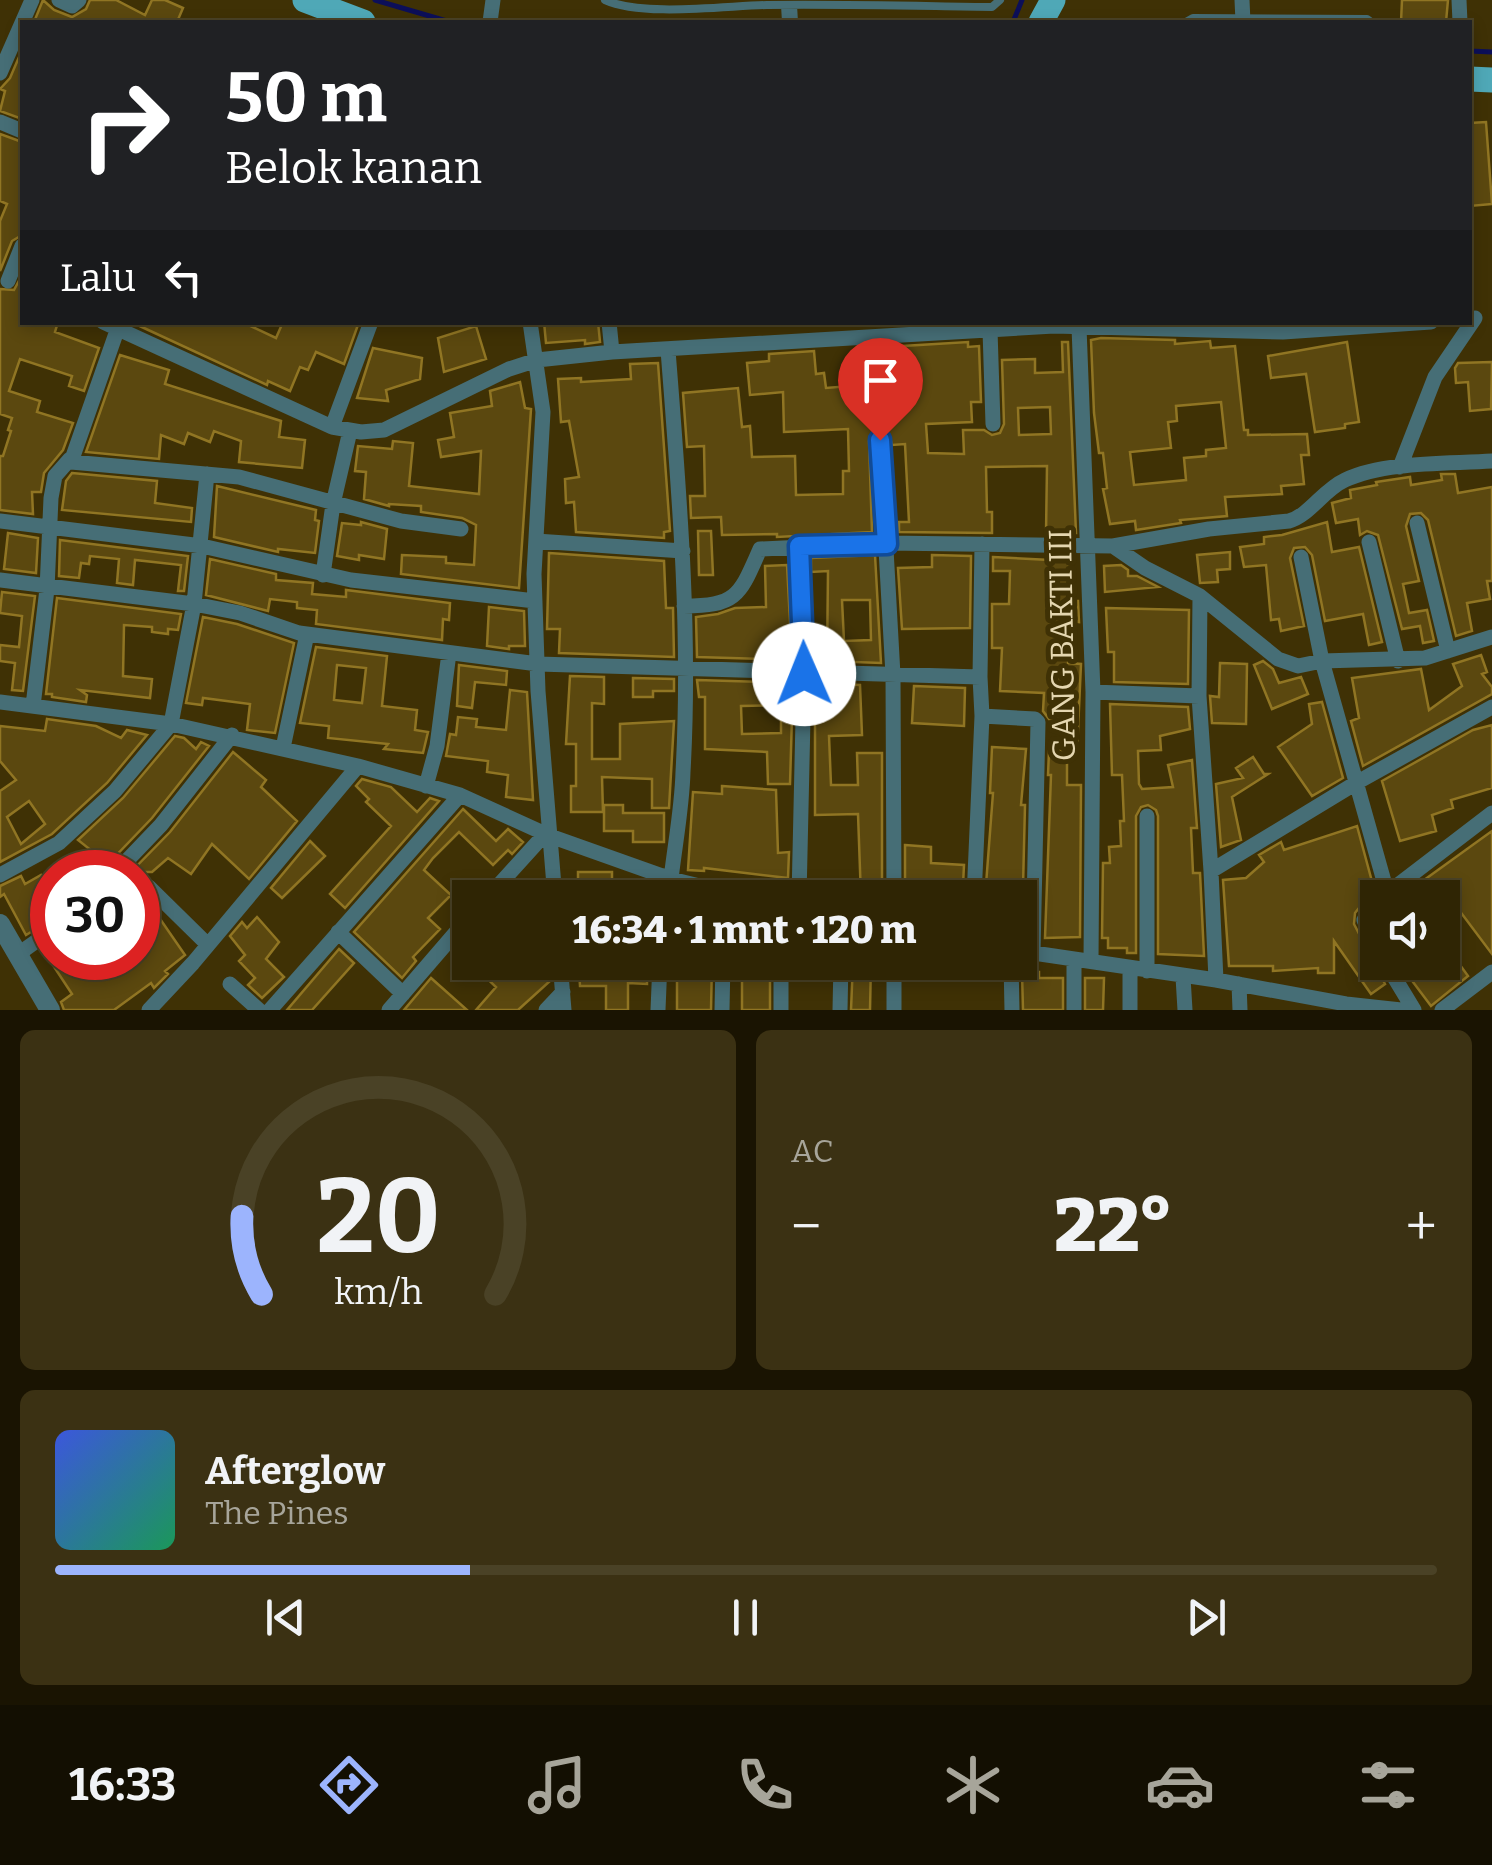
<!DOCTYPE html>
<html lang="id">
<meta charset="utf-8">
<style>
:root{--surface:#2f2504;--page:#3b3113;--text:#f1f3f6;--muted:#a7a59a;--line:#4a4226;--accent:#9cb4fd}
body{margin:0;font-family:Bitter,serif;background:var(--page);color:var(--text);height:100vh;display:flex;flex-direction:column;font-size:38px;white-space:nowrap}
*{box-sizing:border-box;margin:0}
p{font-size:32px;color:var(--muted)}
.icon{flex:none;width:55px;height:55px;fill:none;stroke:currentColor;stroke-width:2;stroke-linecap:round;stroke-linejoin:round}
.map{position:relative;height:1010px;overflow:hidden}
.side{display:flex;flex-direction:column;gap:20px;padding:20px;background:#1a1402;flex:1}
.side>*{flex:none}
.top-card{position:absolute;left:20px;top:20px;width:1452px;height:305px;border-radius:0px;box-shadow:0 5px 15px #0003,0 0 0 2px var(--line);background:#202124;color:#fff;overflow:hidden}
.buttons{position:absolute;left:1360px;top:880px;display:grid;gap:20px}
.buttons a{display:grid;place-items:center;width:100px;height:100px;border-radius:0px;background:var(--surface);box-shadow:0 5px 15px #0003,0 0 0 2px var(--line);font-size:50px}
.speed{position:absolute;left:30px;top:850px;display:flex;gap:20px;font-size:50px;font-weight:700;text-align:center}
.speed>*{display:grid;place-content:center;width:130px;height:130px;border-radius:50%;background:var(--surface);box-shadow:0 5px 15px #0003,0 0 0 2px var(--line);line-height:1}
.speed .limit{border:15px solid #d22;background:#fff;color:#111}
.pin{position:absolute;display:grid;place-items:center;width:85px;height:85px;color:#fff;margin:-102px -42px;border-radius:50% 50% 50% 0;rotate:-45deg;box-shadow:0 0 10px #0007}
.pin .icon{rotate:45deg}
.me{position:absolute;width:110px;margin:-55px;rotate:359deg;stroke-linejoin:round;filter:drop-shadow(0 0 8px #0008)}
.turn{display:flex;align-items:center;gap:35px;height:210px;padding:0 40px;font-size:45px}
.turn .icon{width:130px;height:130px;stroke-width:2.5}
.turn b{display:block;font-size:70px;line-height:85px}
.then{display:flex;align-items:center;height:95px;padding:0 40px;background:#0003;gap:20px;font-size:38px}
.big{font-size:75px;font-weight:800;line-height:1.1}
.side .card{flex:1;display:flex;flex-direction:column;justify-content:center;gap:15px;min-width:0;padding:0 35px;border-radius:15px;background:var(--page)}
.side .dial{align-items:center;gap:0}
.dial svg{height:260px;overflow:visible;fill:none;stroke:var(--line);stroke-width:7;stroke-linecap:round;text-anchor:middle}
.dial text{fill:var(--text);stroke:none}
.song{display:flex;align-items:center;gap:30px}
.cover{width:120px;height:120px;border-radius:15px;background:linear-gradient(135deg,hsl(230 70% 55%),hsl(150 70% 35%))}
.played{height:10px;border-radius:5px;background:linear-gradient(90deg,var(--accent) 30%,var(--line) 30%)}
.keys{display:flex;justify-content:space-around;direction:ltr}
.heat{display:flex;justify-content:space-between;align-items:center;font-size:55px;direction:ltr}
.side .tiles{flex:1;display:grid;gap:20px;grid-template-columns:1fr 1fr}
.card:last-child{grid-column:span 2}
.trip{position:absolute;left:452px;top:880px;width:585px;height:100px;border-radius:0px;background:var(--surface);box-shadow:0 5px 15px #0003,0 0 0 2px var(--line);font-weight:800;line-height:100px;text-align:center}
.tab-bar{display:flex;height:160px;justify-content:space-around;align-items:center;background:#130f02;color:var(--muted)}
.tab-bar .icon{width:70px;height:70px}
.tab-bar .current{color:var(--accent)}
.tab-bar b{font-size:45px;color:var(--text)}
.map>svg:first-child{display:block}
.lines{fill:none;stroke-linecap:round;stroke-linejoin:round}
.stream{stroke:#0c0f59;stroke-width:5}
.building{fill:#5b480f;stroke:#907523;stroke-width:2.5;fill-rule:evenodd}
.service{stroke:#466e76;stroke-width:8}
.minor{stroke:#466e76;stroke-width:15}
.tertiary{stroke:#466e76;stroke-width:20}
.primary{stroke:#4fa8b7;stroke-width:25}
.route-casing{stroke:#114b97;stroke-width:25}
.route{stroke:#1a73e8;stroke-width:18}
.labels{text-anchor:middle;stroke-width:10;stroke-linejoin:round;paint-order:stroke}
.street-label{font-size:32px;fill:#e4d6b0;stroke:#3f3105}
</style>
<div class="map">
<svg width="1492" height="1010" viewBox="0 0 1492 1010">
<rect width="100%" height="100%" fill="#3f3105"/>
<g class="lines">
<!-- stream -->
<path class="stream" d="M375,0L450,22
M1013,22L1022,0
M1470,51L1492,52"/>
</g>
<!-- building -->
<path class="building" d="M43,0L54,10L72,17L86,9L90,0H116L145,15L152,0H165L183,8L177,22H34Z
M1402,0H1448L1446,22H1401Z
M22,50V119L0,111L5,91L0,89L10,78Z
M1486,122L1492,204L1470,206V123Z
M0,134L22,142V235L12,241L0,271V221L7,204L0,201Z
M22,275V322H58L55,332L99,348L84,391L69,386L72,376L20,359L9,391L40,401L37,412L73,423L63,450L44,473L41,492H32L33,514L0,510V456H3L11,431L8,430L12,418L0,414V289L14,290Z
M131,322H242L276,338L283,322H359L344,364L316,352L308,370L300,367L290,391L268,381L267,385Z
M544,322H598L600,342L585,344V340L546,343Z
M476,326L486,359L444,372L438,338Z
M1101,338L1175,340V344L1210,341L1211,348L1235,346L1244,430H1248V435L1307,434L1309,455H1301L1304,484L1281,486L1282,494L1225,497L1227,516L1180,520L1181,523L1136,530L1135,521L1110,524L1103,489L1107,488L1103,453H1099L1094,413L1091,340ZM1221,402L1226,448L1206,450V456L1184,458L1186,480L1134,485L1130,452L1171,448L1168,422L1177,421L1176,406Z
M968,342V347L979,346L981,402H971L972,422L926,424L928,453L964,454L963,430H984L992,435L1000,433L1004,424L1002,360L1035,359V373L1063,372L1062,342H1068L1076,533H1046L1047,466L986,467L987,512H992V533L899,532V522H909L905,444L892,445L889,434L880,430L873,432L869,441L872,532L777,537V534L722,535L721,517L691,518L690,496H705L704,446L687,447L683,393L738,388L742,427L750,426L752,457L795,456L796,495L843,494V471H849L848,429L784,432L783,392L750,395L747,363L769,361V354L814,351L816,374L824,373L826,388L888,383L887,375H903V346ZM1050,407L1051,434L1019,435L1018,408Z
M1347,342L1359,422L1345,424V428L1315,432L1306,374L1271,378L1268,356Z
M373,348L422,358L420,379L386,390L388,401L357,398Z
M120,355L169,370L165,384L281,421L279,437L305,440L302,468L239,462L241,441L214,431L210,442L188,433L184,444L161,435L159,459L86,452Z
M1492,362L1491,409L1470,411L1468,382L1456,383L1455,368L1458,363Z
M658,363L670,531L664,532V538L576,532L574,502L566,503L565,479L579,477L569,421L561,422L558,379L581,378V382L631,379L630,364Z
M520,382L525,408L531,409L519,588L401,574L402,555L446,557V563L474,565L476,525L462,518L421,512V506L389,504V506L364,499L366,472L355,471L358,446L392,449L393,441L413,443L409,486L479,494L481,451L441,457L438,440L454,437L450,413L492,406L490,391Z
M72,473L157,481L155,503L192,508L191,522L62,510L66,481Z
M1441,474H1455L1458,493L1492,487V581H1487L1490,599L1467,603L1472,631L1456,636L1428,520L1421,513L1410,514L1406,526L1419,581L1403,584L1409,613L1427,610L1434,641L1423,643L1420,626L1402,629L1378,535L1367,531L1360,535L1358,519L1336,523L1332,503L1351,498L1350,490L1377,485L1376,482L1410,477L1411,485L1442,480Z
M217,486L316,510L315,520L319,521L315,553L278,549V552L214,537Z
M361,522L387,529L384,559L359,555V560L337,556L342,523L361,525Z
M1327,522L1332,552L1359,547L1382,642L1369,645L1363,614L1325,621L1312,555L1305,547L1294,548L1290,558L1304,626L1281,631L1279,619L1271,620L1266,565L1244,567L1240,547L1264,544V537L1282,535Z
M698,531H711L713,575H699Z
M8,533L38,538L36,573L4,569Z
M60,540L188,556L184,591H178L181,565L135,560L133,585L117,583L119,559L90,556L89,564L81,563L79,578L59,576Z
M1230,552V569L1217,570L1218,582L1200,583L1197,555Z
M549,553L664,561L666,608H673L674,657L559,653L560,629H547Z
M875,555L881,663L827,661L828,571L811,572V558ZM842,600H870L871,640L844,641Z
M932,555L971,556L970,628L902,629L898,568L932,567Z
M993,557L1069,561L1067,601H1078L1079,622L1070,621L1068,663L1081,664L1077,752H1067V785H1081L1080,937L1045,938L1051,775H1048L1049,751H1062L1063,720L1049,719L1043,711L1044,693L1000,691L1002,648H992V604H1009L1010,571H993Z
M210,559L276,574V580L313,583L312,594L346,597V590L450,603L449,620L443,619L442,640L316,624L317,610L297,608V602L270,599L268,611L206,595Z
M787,565L792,660L697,657L696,617L718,614L735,608L766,607L765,566Z
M1121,565L1128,570V576H1137L1158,587L1105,592L1104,566Z
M2,592L35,596L23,691L12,690L15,663L0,661V645L19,647L22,616L0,613Z
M57,598L181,614L178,630L168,629V634L152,632V627L124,625L123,676L152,679L150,698L80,690L87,695L86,702L52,697V694H46Z
M489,607L524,611L525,646H509V649L487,646Z
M1106,608L1189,610L1188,684L1114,682V652H1108Z
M203,617L237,624L294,643L275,733L247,730L250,704L203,698L202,705L186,703Z
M316,647L387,656L382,706L417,710L415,730L428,732L423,753L384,749L388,744L328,738L329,726L300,723ZM337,665L366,668L362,703L334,700Z
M1481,655L1487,672L1482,674L1492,687V694L1363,766L1351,721L1359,718L1352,678L1421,669L1429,710L1462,686L1453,664Z
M1263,661L1273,669L1279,683L1301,677L1308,694L1272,709L1254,665Z
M1220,663L1247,664L1246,724L1212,723L1210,696L1219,697Z
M459,665L507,671L506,685L475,682L472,708L457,706Z
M570,676L604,677V704L592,703V759H620V724L674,721L669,808H652V779L602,777L603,812H571V786H576V744H566Z
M633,678L674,679V691H653V697H633Z
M697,680L793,683L790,784H768L767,752L705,749V697H699ZM781,705V733L742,734L741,706Z
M815,683L860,685L862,735L829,736L831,785H858L857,753H882V897H861L858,814L815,815Z
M914,686L965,688L964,726L912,723Z
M510,690L527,692L533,800L506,797L508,775L487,772L488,761L446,756L450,734L456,735L458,717L477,719L476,727L506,730Z
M1322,702L1343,778L1312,796L1278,747L1312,724L1309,704Z
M1110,704L1188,707L1190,729L1160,736L1161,750L1138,751L1139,784L1142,789L1173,787L1168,765L1192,760L1197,828H1191L1193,873H1200L1204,956L1158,954V816L1156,810L1148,805L1141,807L1136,816V953H1127V948H1108V938H1102L1103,863H1110L1109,847L1121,846L1120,821H1124L1122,775H1112Z
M47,719L96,726L121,738L127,730L147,735L107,783L52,834L0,862V791L16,780L0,761V726L45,731ZM29,801L45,824L21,844L7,817Z
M1492,725V788L1451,800L1453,808L1432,815L1436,831L1400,841L1382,781L1473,730Z
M175,736L184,738L196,749L201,742L209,746L152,818L108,864L105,872H78L97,855L78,840L123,798Z
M992,747L1026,749L1021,805H1025L1022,928L1020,898H985L993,793H990Z
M233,752L266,780L261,787L297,821L249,879L212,844L191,874L168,858L152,872H131L170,832Z
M1253,757L1264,774H1268L1232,797L1241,840L1221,847L1216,784L1243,778L1236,768Z
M362,779L391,787L417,812L430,798L439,801L345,908L330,894L391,826L366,802L369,799L356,786Z
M722,786L776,790L778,853L789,852L788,878L704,868V871L688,870L693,792L722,794Z
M604,805H623V813H664V842H633V831H604Z
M463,809L496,841L508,829L523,842L512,854L508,850L493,865L459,832L433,858L424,870L451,895L428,918L440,929L413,957L416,961L402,978L354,932Z
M1357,826L1374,889L1355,913L1354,924L1385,984L1371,994L1334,941V973H1318V968L1273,971V966H1229L1223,880L1246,878L1264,862L1259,855L1281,842L1284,850Z
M1492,831V954L1450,898H1416L1413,888Z
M310,841L325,856L282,898L271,888Z
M905,845L931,847V863L964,865L963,885H905Z
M578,872H612V881H633V896L578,895Z
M41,875L49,890L44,892L52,908V919L26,935L4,894L0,897V886L21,876L25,884Z
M138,887L185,955L165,971L168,974L154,988L151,983L114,1010H64L61,1002L72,994L43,950L52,943V958H138V943L146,937L139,929L144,925L138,921Z
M257,917L279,942L266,959L284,977L262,998L248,985L255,978L239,961L245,955L230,936L242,922L247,928Z
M339,949L354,963L312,1010H287Z
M1445,958L1449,963L1455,958L1468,976L1431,1006L1398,962H1442Z
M470,962H541L549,969L550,981L518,1010H476L496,987Z
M589,962H611V968L647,969V984L628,983V1010H606V986H580L579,969H589Z
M677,962H712L711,1010H677Z
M853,962H871L870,1010H851Z
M742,967H770V1010H742Z
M1022,972H1039V978H1063V1010H1023Z
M431,978L467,1010H404Z
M1085,978H1104L1103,1010H1085Z"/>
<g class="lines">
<!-- service -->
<path class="service" d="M605,0C642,17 725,6 767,5C842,4 917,6 992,7L1000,0
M785,5L786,22
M793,5L794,22
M1186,22L1193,18L1367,19L1371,22"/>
<!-- minor -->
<path class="minor" d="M59,0L72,6L79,0
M1242,0L1243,22
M1459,0L1460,22
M490,22L493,0
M0,73L32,0
M0,122L22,131
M8,281L22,246
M103,322L332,427L361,432L384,430L509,369L537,360L612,352L1054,326L1283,332L1431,322
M120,322L71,462L239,477L401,521L461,529
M530,322L543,412L534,574L538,691L555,898
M609,322L612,352
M1079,327L1093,692L1091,961
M990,330L993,424
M668,350C679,491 691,631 683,772C682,808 675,844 671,879
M332,427L371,322
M880,441L893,675L894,898
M1400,467L1435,377L1475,318
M0,521L202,546L351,580L535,601
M1417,523L1448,651
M536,541L683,551
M1369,542L1398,661
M799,546L804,674L799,898
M1113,546L1145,568L1200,596L1278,659L1298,666L1322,661L1425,658L1492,637
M1301,557L1322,661L1387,892
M323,575L333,504L350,431
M0,580L194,604L240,613L299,633L538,664L980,677L982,716L1035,719L1038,722L1033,953
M1200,596L1199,696L1211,871
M684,606C738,606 740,594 760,549L887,543L1113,546L1209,529L1289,521C1310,515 1323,490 1345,480C1385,461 1448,464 1492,461
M980,677L982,544
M1093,692L1199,696
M0,702L171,724L358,766L460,795L550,836L671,879L748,898
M33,706L47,589L51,498L55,476L70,459
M283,748L307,634
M426,786L437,746L449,653
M1147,816V971
M116,872L161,825L232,735
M0,875L59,843L115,791L171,724L194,604L207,474
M149,887L208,945
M487,898L545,834
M663,898L664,876
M974,898L982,716
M1381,898L1492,813
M1378,901L1364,920L1378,950
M338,932L403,994
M1020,951L1216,980L1346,1004L1401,1010
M17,955L52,930
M560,962L564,1010
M1011,962L1012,1010
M1385,962L1414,1010
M1183,977L1185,1010
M1216,980L1211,871L1356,783L1492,707
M230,984L259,1010
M1239,984L1240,1010
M149,1010L193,963L358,766
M270,1010L460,795
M389,1010L470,916
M546,1010L563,992
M658,1010L660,962
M722,1010L723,962
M781,1010V962
M840,1010L841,962
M894,1010V962
M1074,1010V960
M1130,1010V968
M1442,1010L1492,972"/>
<!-- tertiary -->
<path class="tertiary" d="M0,924L50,1010"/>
<!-- primary -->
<path class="primary" d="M305,0L363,22
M1041,22L1053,0
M1470,79L1492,80"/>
</g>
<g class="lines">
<!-- route casing -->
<g class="route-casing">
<path id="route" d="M804,674L799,546L887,544L880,440"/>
</g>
<!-- route -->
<use href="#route" class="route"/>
</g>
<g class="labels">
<!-- street labels -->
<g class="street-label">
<text transform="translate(1062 645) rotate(-91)" y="11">GANG BAKTI III</text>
</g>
</g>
</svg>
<div class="buttons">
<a><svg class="icon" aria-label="sound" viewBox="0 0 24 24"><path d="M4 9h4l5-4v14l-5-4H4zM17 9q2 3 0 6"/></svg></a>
</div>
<div class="speed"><div class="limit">30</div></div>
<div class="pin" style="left:880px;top:440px;background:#d93025"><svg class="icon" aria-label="arrive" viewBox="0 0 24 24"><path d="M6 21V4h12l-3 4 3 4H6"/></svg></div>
<svg class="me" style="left:804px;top:674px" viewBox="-20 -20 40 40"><circle r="19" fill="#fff"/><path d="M0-13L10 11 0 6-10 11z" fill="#1a73e8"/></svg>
<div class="trip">16:34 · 1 mnt · 120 m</div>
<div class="top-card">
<div class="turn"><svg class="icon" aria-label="right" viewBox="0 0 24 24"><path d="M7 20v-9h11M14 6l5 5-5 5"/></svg><div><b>50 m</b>Belok kanan</div></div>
<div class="then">Lalu<svg class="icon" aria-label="left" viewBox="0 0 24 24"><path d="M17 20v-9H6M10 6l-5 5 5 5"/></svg></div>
</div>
</div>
<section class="side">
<div class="tiles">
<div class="card dial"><svg viewBox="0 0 100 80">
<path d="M14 69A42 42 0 1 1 86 69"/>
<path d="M14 69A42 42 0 0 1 8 45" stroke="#9cb4fd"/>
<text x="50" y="56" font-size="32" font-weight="700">20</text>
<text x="50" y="72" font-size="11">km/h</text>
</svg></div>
<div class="card"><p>AC</p>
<div class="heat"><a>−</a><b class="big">22°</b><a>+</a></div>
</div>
<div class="card">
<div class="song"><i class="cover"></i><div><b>Afterglow</b><p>The Pines</p></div></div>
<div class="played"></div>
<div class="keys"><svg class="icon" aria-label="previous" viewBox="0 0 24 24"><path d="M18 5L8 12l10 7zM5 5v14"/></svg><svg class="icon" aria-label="pause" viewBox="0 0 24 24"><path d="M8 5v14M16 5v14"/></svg><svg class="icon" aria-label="next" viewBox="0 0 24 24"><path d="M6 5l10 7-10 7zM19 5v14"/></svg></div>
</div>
</div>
</section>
<nav class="tab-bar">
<b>16:33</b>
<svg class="icon current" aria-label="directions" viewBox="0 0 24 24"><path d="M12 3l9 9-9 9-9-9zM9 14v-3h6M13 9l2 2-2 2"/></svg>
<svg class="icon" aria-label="music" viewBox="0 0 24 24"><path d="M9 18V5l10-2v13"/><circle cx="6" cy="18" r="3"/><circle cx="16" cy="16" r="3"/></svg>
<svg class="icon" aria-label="phone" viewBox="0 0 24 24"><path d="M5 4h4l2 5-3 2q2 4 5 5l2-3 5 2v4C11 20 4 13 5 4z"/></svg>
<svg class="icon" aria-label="climate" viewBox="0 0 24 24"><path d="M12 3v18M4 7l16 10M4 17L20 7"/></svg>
<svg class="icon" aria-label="car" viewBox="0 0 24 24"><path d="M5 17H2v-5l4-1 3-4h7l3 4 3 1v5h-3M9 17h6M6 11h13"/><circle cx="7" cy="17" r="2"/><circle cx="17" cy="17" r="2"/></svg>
<svg class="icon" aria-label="filters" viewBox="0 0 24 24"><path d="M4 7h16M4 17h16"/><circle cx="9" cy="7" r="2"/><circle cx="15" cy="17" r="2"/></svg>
</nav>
